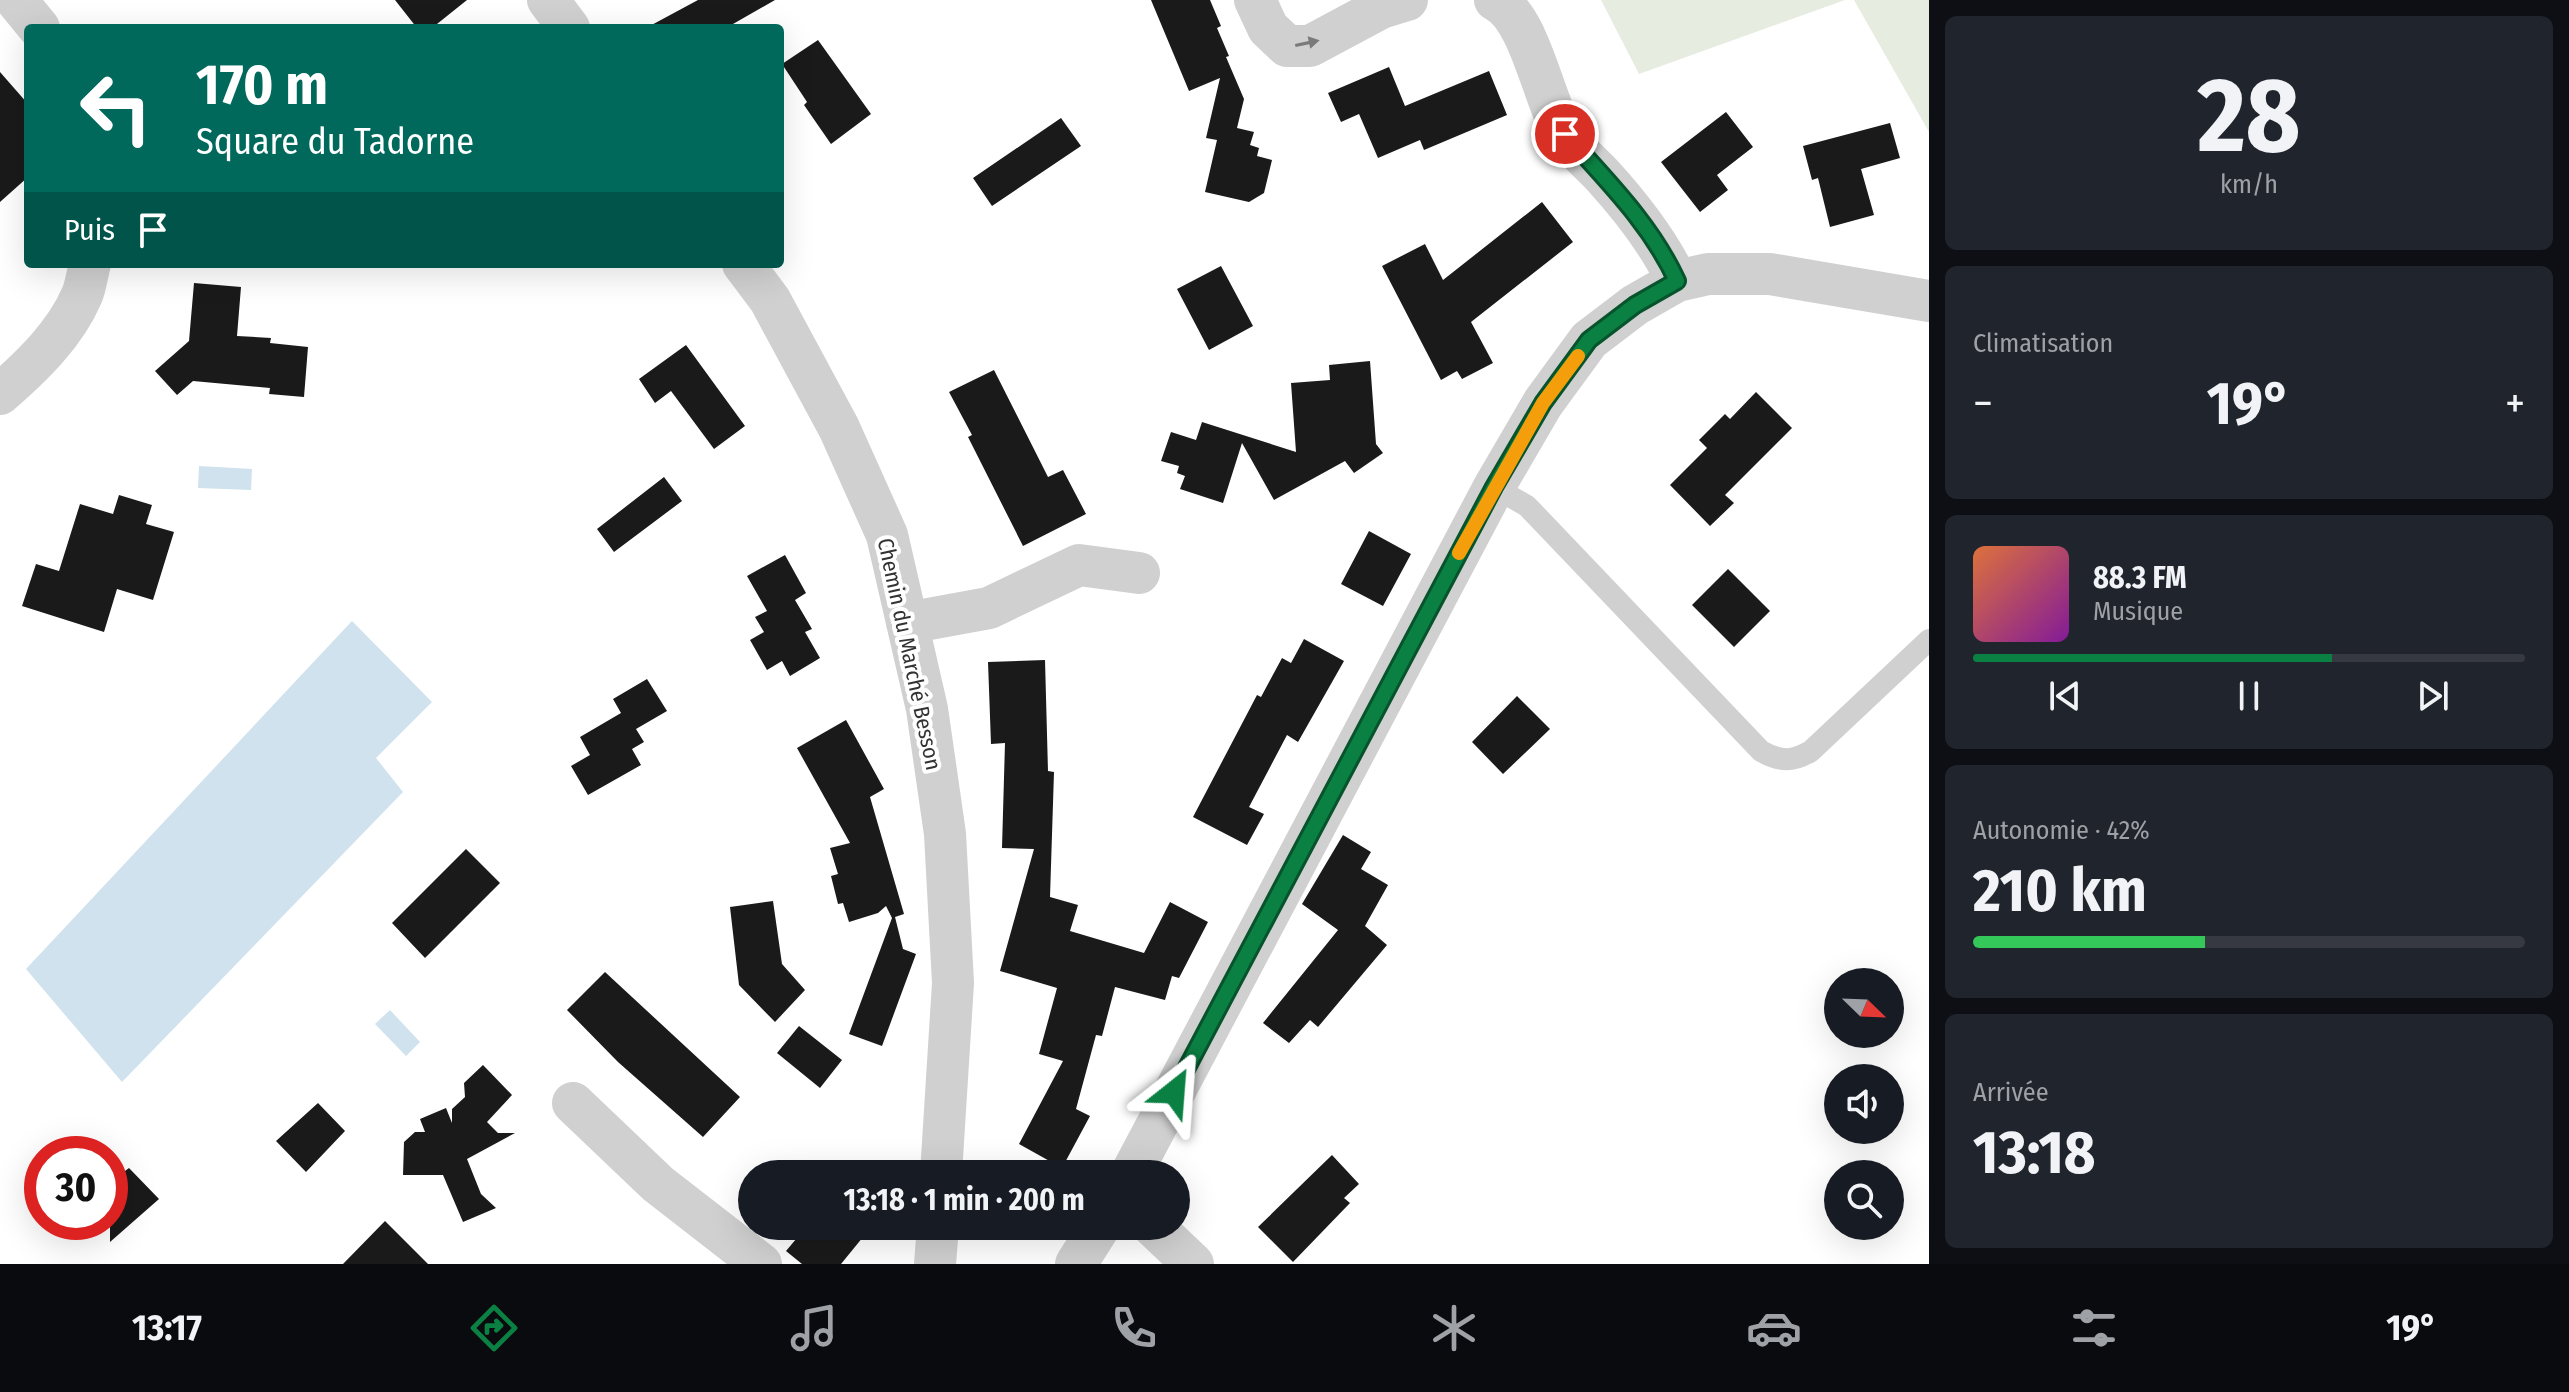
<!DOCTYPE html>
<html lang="fr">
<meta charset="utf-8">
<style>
:root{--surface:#171b24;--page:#20242c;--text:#f1f3f6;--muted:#9ea1a6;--line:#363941;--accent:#0b8043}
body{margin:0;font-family:"Fira Sans Condensed",sans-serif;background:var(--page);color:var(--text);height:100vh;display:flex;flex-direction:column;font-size:30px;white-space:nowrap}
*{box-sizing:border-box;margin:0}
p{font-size:26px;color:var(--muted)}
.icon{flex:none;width:44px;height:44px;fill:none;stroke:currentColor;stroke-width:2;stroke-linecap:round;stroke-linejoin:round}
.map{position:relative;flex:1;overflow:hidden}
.panel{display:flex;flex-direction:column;gap:16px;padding:16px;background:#0d0f14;width:640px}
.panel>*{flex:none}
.banner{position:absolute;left:24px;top:24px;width:760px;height:244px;border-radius:8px;box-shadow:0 8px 32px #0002;background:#00695c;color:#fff;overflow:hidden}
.needle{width:52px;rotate:113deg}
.tools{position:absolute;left:1824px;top:968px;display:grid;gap:16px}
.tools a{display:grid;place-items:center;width:80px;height:80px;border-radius:50%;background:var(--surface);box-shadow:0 8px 32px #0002;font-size:40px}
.speed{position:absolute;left:24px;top:1136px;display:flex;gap:16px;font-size:40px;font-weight:700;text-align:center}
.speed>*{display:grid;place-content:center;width:104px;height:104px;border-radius:50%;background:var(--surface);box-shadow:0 8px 32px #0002;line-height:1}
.speed .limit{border:12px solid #d22;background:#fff;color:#111}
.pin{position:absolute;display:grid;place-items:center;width:68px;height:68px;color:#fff;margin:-34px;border:4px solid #fff;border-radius:50%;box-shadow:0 2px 8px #0007}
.me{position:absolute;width:88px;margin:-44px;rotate:28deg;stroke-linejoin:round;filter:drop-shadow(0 0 6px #0008)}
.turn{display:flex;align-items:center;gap:28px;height:168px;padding:0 40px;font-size:36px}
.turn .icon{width:104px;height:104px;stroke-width:2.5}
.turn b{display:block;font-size:56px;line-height:68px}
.then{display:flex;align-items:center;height:76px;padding:0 40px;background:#0003;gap:16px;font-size:30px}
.big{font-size:60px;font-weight:700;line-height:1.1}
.panel .tile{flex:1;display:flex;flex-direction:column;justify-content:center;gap:12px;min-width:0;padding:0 28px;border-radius:12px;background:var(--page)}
.panel .dial{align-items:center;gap:0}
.dial b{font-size:104px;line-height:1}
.song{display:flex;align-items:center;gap:24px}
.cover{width:96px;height:96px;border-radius:12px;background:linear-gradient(135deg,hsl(20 70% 55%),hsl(290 70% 35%))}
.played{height:8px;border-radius:4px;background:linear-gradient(90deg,var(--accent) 65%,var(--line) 65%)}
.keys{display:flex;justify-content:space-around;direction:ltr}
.heat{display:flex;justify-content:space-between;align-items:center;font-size:44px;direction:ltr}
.charge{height:12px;border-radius:6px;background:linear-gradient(90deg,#34c759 42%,var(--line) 0)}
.trip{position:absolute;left:738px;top:1160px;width:452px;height:80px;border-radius:40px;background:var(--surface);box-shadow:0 8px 32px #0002;font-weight:700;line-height:80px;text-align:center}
.tabs{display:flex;height:128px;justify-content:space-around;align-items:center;background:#090b0e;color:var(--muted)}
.tabs .icon{width:56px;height:56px}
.tabs .current{color:var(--accent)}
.tabs b{font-size:36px;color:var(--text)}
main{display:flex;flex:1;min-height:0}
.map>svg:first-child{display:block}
.green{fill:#e6ecdf}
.water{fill:#cfe2ee}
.building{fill:#1a1a1a}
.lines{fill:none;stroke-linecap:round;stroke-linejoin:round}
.service{stroke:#d0d0d0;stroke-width:22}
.minor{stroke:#d0d0d0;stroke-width:42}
.oneway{fill:#7a7a7a}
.route-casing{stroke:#07532c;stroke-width:20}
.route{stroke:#0b8043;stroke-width:14}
.slow{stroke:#f59e0b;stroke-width:14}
.labels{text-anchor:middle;stroke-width:8;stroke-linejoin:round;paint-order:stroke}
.street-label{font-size:22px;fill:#333;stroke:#fff}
</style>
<main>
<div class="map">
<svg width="1929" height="1264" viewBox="0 0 1929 1264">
<rect width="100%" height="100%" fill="#fff"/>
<!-- green -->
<path class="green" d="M1601,0H1845L1639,74Z
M1854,0H1929V132Z"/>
<!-- water -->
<path class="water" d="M199,466L252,469L251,490L198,488Z
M352,621L432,702L376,758L403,792L122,1082L26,969Z
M390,1010L420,1042L406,1056L375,1024Z"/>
<!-- building -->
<path class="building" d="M395,0H467L432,28H417Z
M698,0H775L726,28H646Z
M1151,0H1210L1221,26L1217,28L1229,56L1226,57L1244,99L1237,128L1254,132L1250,145L1259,148L1257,156L1272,160L1264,193L1249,202L1205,192L1217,140L1206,138L1220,78L1189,91Z
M818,40L871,114L831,144L804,105L807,102L782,64Z
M1389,67L1405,106L1489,71L1507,115L1424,150L1420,140L1378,158L1359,114L1341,122L1328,93Z
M0,72L28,104V177L0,202Z
M1726,112L1753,147L1717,175L1728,190L1700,212L1661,162Z
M1061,118L1081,146L992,206L973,178Z
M1890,123L1900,158L1861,169L1874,215L1830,227L1818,178L1812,180L1803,146Z
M1542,202L1573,242L1471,322L1493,363L1462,379L1457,371L1441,380L1382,266L1425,244L1443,280Z
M1221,266L1253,326L1209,350L1177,289Z
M194,283L241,287L237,336L271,338L270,343L308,347L304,397L269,394L270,388L193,381L177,395L155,371L189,341Z
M686,345L745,426L714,449L671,391L655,403L639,379Z
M1370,361L1376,444L1383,453L1354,473L1345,461L1274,500L1242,443L1223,503L1180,489L1185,476L1177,473L1179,466L1161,461L1171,432L1196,440L1202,422L1296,452L1291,383L1330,380L1329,365Z
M994,370L1048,477L1063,470L1086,514L1023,546L968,437L972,435L949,392Z
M1756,392L1792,428L1725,495L1734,503L1710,526L1670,485L1707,448L1699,440L1725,414L1730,419Z
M664,477L682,501L614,552L597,529Z
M119,495L152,505L146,524L174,532L153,600L117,589L104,632L22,606L36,564L59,571L80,504L113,514Z
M1369,531L1411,554L1383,606L1341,584Z
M785,555L806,593L795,600L812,629L805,632L820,658L790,676L782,661L767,670L750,640L764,632L755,617L767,611L747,576Z
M1728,569L1770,611L1734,647L1692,605Z
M1304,639L1344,661L1298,742L1287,735L1249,807L1264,814L1247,845L1193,817L1257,695L1261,697L1282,658L1291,663Z
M1045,660L1048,771L1054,772L1050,897L1078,905L1070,931L1144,953L1170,902L1208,922L1179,978L1172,976L1165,1000L1115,987L1102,1036L1096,1035L1076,1109L1090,1116L1062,1168L1019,1144L1063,1061L1039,1054L1057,988L1000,971L1034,849L1002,848L1005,743L991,744L988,662Z
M647,679L667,711L636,729L644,742L632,749L641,765L588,795L571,766L590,755L580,737L621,713L613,699Z
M1517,696L1550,729L1503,774L1472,742Z
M846,720L884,789L870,797L904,914L895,917L903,949L916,954L882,1046L849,1034L892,918L886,906L878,913L849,922L843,903L838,904L831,876L838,874L830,848L850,843L797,748Z
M1343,835L1371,852L1361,869L1388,885L1365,926L1387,945L1318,1027L1310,1020L1289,1043L1263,1023L1338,930L1302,904Z
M466,849L500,883L425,958L392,923Z
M773,901L782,964L805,990L775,1022L739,985L730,907Z
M605,972L740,1097L703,1137L618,1062L567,1010Z
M799,1026L842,1060L820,1088L777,1053Z
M483,1065L512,1095L487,1122L498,1133H515L467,1159L481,1194L496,1208L463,1222L443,1175H403L404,1142L415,1132H425L420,1119L446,1108L452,1123V1109L465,1097L464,1083Z
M318,1103L345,1131L306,1172L276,1141Z
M110,1155L125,1171L129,1168L159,1199L110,1242Z
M1332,1155L1359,1184L1344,1198L1350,1203L1293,1262L1258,1227Z
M385,1221L428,1264H343Z
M807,1226H872L841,1264H802L786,1251Z"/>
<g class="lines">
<!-- service -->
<path class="service" d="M1494,487L1527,506L1761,751C1780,762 1793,762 1811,751L1929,640"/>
<!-- minor -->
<path class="minor" d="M16,0L39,28
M548,0L569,28
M1255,0L1268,28L1287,46H1310L1381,8L1407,0
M1495,0C1531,17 1543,102 1565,135C1575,150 1591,163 1603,176C1632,208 1659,242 1677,281
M743,264L770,300L839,428L887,535L927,709L945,834L953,983L941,1174
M0,394C31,367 65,335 82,295C86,286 87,274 90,264
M907,623L989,608L1079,565L1139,573
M573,1103L658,1184L761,1264
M1131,1174L1494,487L1543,403L1589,340L1635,305L1677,281L1708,274H1770L1929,301
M1153,1226L1193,1264
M935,1264L938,1226
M1076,1264L1100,1226"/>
</g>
<!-- one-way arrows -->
<defs><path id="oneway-solid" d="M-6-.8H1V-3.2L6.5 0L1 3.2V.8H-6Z" transform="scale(2)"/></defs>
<use class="oneway" href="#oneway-solid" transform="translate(1307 43) rotate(-12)"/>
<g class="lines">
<!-- route casing -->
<g class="route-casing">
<path id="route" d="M1174,1092L1494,487L1543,403L1589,340L1635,305L1677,281C1651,224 1606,180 1565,134"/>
</g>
<!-- route -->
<use href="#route" class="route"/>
<!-- slow -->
<path class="slow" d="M1459,553L1543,403L1578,356"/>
</g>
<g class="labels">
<!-- street labels -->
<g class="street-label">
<text transform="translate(910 654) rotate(78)" y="8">Chemin du Marché Besson</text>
</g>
</g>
</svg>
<div class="tools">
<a><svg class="needle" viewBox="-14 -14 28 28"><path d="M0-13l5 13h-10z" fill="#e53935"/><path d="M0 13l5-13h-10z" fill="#9ea1a6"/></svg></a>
<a><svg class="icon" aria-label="sound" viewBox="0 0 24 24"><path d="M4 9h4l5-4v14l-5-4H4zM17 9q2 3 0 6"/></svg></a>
<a><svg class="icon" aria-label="search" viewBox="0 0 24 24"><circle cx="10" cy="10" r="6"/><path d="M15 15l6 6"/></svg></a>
</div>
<div class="speed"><div class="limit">30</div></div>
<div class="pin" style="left:1565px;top:134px;background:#d93025"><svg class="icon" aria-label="arrive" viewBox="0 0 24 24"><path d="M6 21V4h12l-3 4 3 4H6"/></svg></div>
<svg class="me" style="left:1174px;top:1092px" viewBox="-20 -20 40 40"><path d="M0-17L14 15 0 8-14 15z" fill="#0b8043" stroke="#fff" stroke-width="4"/></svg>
<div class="trip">13:18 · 1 min · 200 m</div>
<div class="banner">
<div class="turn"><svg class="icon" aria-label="left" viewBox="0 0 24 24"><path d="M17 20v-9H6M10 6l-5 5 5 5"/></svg><div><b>170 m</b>Square du Tadorne</div></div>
<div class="then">Puis<svg class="icon" aria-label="arrive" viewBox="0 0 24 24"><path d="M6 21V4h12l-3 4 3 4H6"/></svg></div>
</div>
</div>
<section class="panel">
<div class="tile dial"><b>28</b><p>km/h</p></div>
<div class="tile"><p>Climatisation</p>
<div class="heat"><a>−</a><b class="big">19°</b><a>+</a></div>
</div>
<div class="tile">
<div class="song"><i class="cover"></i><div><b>88.3 FM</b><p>Musique</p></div></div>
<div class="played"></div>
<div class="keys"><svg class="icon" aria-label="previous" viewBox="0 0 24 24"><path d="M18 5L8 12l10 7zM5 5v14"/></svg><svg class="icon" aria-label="pause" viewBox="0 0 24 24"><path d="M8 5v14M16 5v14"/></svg><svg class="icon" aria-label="next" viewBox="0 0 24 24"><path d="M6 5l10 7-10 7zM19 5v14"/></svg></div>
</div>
<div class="tile"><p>Autonomie · 42%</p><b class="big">210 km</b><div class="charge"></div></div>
<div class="tile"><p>Arrivée</p><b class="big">13:18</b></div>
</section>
</main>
<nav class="tabs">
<b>13:17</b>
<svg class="icon current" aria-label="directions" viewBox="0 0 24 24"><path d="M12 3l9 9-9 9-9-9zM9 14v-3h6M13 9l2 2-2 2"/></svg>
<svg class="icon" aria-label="music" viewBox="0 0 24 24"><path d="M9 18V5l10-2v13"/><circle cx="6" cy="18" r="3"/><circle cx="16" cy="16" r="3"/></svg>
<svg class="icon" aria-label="phone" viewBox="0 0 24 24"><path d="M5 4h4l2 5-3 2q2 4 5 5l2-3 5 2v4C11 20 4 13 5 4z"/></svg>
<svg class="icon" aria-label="climate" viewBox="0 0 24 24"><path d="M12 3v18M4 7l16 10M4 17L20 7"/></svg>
<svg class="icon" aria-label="car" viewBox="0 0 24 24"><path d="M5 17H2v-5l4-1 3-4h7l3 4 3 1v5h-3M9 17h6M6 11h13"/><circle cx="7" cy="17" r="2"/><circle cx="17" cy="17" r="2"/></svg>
<svg class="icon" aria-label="filters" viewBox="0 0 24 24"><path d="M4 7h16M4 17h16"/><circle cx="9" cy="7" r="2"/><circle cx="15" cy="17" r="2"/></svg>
<b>19°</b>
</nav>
